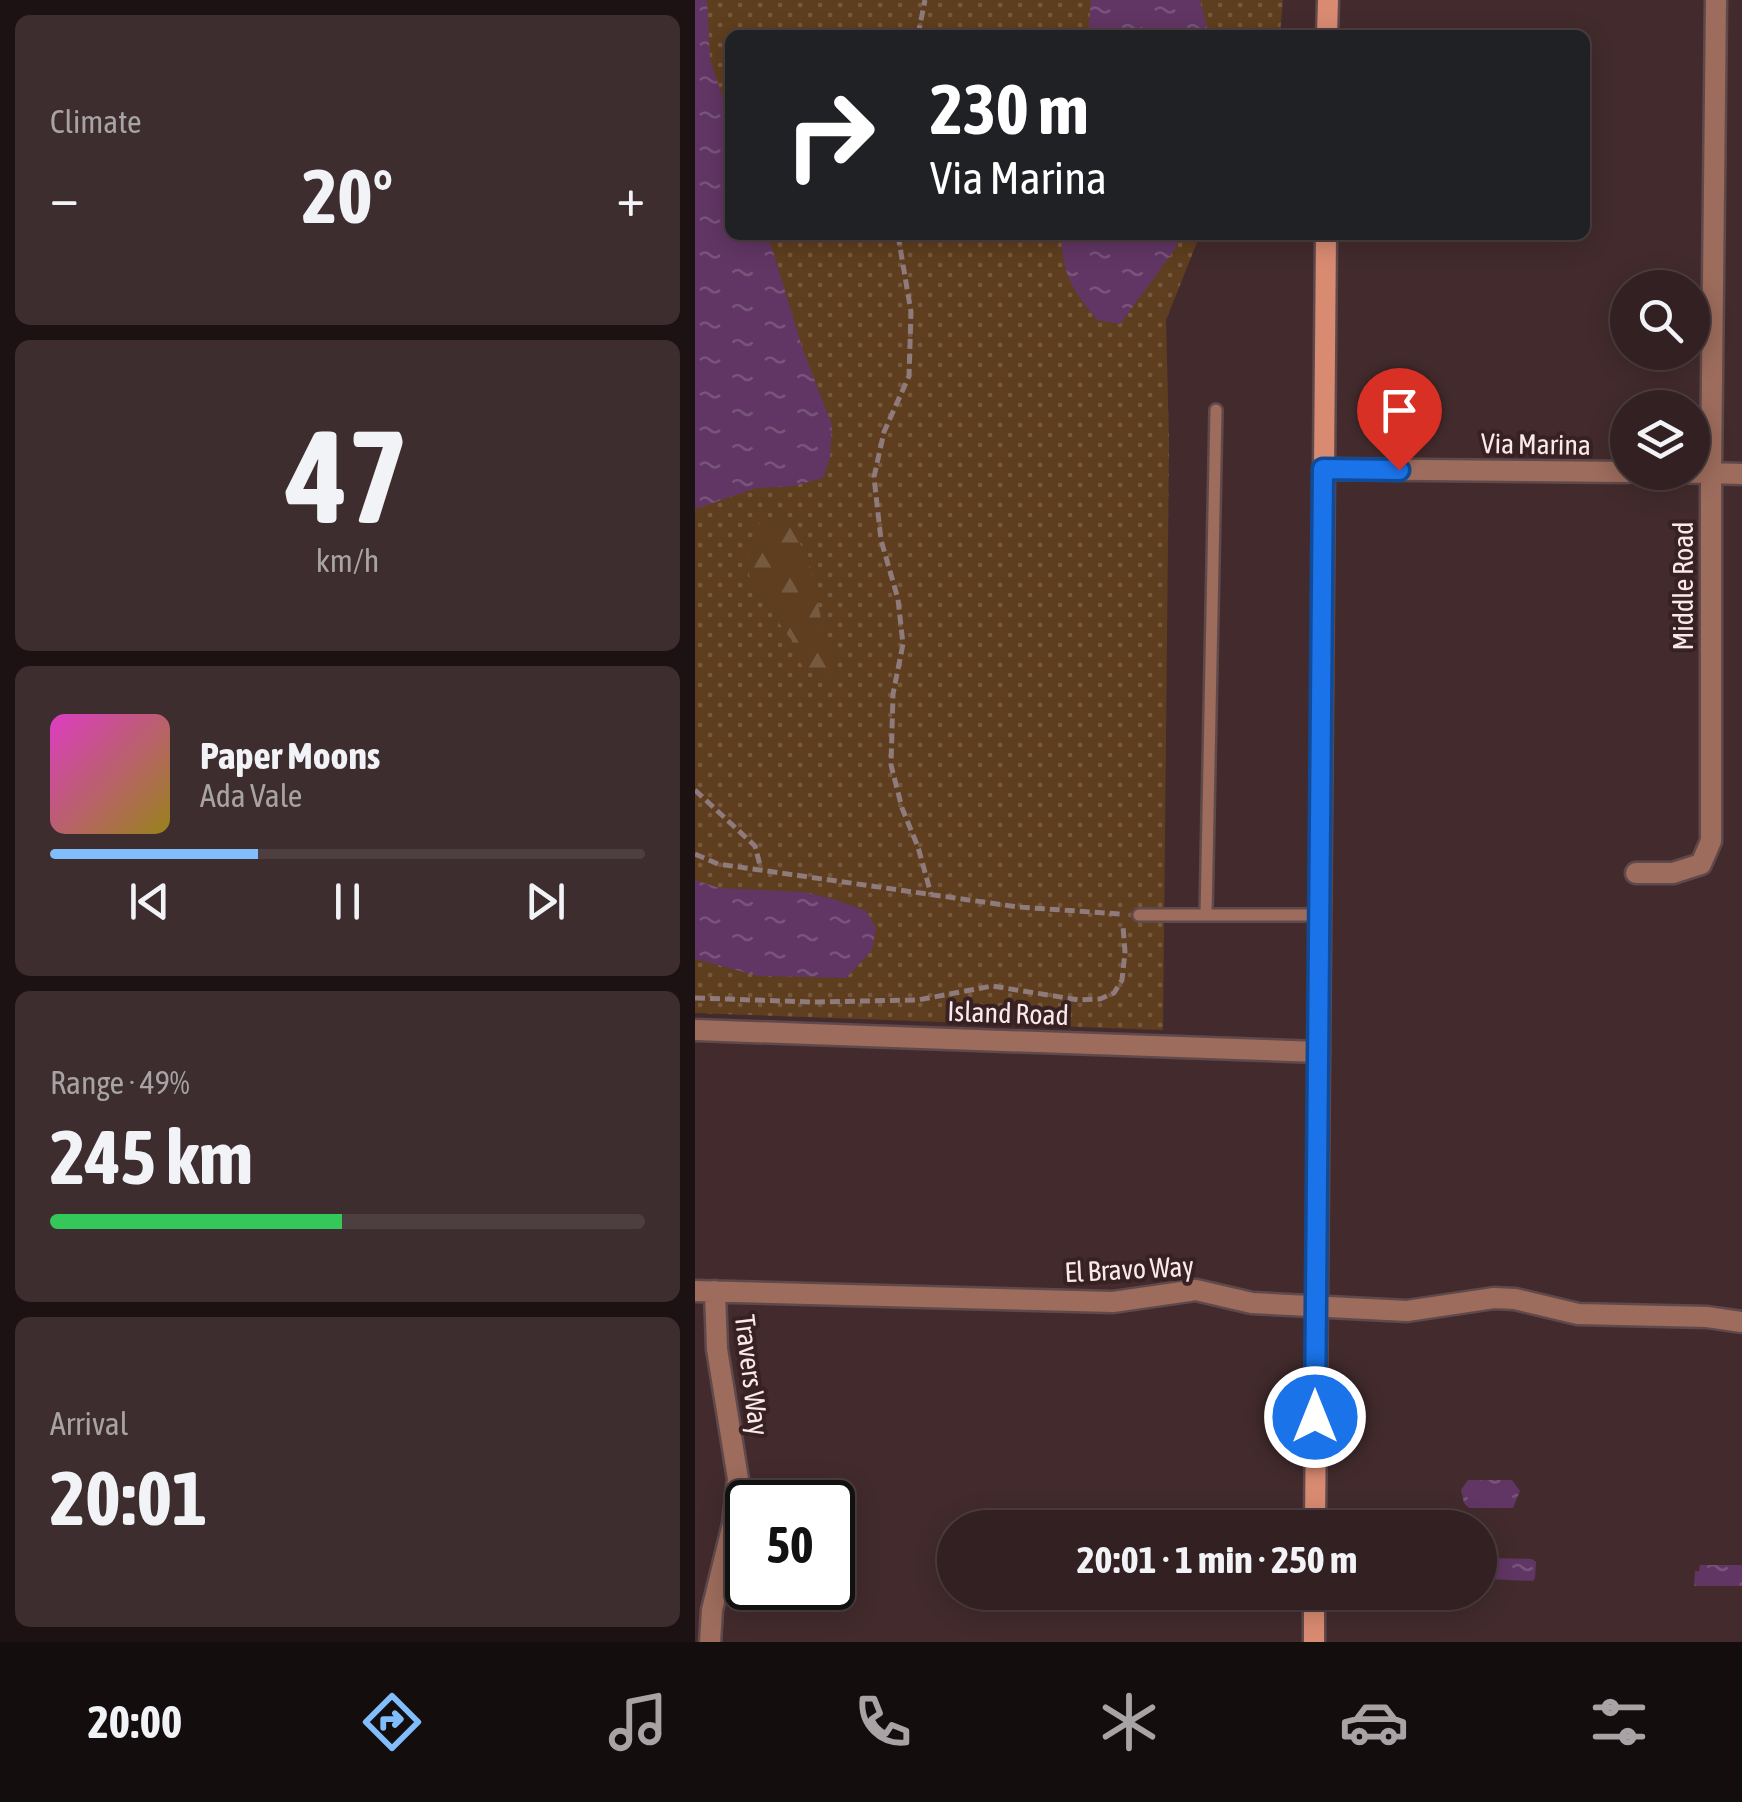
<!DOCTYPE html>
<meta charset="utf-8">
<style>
:root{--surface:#322022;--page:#3d2d2f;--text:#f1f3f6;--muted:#a8a3a5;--line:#4d3e40;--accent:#80bdfa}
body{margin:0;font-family:"Asap Condensed",sans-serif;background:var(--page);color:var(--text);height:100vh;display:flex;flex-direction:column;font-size:38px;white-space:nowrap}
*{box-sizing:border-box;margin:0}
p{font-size:32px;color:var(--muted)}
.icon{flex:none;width:55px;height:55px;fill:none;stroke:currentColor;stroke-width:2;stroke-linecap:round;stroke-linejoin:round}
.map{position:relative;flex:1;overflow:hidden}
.panel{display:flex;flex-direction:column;gap:15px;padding:15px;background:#1c1213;width:695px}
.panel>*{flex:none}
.top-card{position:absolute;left:30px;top:30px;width:865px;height:210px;border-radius:15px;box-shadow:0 5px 25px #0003,0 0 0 2px var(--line);background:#202124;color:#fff;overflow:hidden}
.fabs{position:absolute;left:915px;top:270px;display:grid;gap:20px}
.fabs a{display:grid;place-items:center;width:100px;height:100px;border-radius:50%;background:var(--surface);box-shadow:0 5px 25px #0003,0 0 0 2px var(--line);font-size:50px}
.speed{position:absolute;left:30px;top:1480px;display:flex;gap:20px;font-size:50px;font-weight:700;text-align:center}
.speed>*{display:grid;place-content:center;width:130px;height:130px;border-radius:50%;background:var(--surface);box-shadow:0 5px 25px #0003,0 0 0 2px var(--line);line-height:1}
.speed .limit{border:5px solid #111;border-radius:15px;background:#fff;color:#111}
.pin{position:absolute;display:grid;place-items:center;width:85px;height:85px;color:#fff;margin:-102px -42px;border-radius:50% 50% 50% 0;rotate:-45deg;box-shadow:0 0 10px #0007}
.pin .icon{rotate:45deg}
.me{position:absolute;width:110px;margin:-55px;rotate:0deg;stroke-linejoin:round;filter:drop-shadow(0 0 8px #0008)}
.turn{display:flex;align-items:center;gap:35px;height:210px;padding:0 40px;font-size:45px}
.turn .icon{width:130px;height:130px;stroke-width:2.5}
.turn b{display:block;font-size:70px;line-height:85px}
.big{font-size:75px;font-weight:700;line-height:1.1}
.panel .widget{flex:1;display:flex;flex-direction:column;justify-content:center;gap:15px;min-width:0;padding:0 35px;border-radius:15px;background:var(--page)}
.panel .dial{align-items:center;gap:0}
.dial b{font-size:130px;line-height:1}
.song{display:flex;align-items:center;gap:30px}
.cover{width:120px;height:120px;border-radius:15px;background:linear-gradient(135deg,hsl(310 70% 55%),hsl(50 70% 35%))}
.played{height:10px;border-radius:5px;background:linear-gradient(90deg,var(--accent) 35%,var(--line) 35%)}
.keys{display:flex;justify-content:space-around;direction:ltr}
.heat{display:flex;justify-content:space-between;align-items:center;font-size:55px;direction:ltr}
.charge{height:15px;border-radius:8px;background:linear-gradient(90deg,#34c759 49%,var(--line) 0)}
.trip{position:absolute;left:242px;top:1510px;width:560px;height:100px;border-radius:50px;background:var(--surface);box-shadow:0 5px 25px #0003,0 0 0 2px var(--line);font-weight:700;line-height:100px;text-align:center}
.menu{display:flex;height:160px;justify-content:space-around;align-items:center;background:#140d0e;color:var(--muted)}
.menu .icon{width:70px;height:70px}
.menu .on{color:var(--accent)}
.menu b{font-size:45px;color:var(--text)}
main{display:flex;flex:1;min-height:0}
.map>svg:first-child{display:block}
.grass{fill:url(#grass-dots)}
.forest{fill:url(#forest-firs)}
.water{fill:url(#water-ripples)}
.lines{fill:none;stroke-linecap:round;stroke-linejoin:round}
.lane-casing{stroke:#60494b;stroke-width:16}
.street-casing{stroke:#60494b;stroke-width:25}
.secondary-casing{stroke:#60494b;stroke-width:25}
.path{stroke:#8f7a7c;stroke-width:5;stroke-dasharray:10 5;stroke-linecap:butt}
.lane{stroke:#9d6c5c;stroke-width:11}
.street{stroke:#9d6c5c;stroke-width:20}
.secondary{stroke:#d98b72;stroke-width:20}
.route-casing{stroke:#114b97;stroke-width:25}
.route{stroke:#1a73e8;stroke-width:18}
.labels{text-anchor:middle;stroke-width:8;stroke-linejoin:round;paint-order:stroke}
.street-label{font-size:28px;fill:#f9e9ea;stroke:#382123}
</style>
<main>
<section class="panel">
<div class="widget"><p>Climate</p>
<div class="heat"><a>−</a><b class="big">20°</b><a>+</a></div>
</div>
<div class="widget dial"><b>47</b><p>km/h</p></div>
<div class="widget">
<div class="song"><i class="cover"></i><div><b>Paper Moons</b><p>Ada Vale</p></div></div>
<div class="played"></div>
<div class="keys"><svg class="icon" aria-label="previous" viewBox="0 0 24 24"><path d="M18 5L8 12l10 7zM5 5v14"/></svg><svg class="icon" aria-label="pause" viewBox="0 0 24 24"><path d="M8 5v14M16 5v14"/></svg><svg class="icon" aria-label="next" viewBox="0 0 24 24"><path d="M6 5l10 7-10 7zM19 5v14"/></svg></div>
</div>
<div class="widget"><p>Range · 49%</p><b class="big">245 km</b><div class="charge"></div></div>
<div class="widget"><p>Arrival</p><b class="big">20:01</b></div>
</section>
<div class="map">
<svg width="1047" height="1642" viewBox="0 0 1047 1642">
<defs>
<pattern id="grass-dots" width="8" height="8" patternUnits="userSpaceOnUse" patternTransform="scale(2.5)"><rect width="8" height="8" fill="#5e3e1e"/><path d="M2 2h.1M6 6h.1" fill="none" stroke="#765a3f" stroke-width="1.8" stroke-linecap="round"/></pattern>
<pattern id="forest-firs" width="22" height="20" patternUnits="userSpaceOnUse" patternTransform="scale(2.5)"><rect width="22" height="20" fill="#5e3e1e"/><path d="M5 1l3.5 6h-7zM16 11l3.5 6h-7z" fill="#765a3f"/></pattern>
<pattern id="water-ripples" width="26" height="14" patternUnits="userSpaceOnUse" patternTransform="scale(2.5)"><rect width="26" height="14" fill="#613664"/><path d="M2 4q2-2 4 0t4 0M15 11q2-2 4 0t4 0" fill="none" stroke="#78537a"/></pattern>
</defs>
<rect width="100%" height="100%" fill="#432b2d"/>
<!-- grass -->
<path class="grass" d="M0,0H588L585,35H35V235H505L471,320L474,442L468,1030L0,1013Z"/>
<!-- forest -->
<path class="forest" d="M89,512L114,561L128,628L138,652L139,678L117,673L107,666L96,639L68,602L54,575L53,553L61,525Z"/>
<!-- water -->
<path class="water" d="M0,0H12L15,58L35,121V235H73L108,350L137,425L135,458L128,478L98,486L61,488L0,509Z
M396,0H505L514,35H393Z
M366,235H484L481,248L425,324L402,320C377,289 368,276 366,235Z
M0,880L24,888L109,892L142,900L171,911L181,928L177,950L151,978L64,976L0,959Z
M773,1480H817L825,1491L818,1508H774L769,1503L766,1490Z
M793,1558L837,1559L841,1562L840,1578L838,1581L792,1579L788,1560Z
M1005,1565H1047V1586H999L1000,1571H1004Z"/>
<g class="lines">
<!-- lane casing -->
<g class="lane-casing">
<path id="lane" d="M444,915H625
M511,915L521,410"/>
</g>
<!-- street casing -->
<g class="street-casing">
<path id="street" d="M629,469L932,472
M975,472L1047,474
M941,873H978L1006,864L1016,841V473L1021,0
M0,1030L624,1052
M0,1291L418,1302L501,1290L557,1303L712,1311L799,1298L820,1299L883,1314L1012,1317L1047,1322
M15,1642L17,1610L38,1524L43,1479L22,1349L20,1291"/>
</g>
<!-- secondary casing -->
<g class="secondary-casing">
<path id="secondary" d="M632,35L633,0
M620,1528L631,235
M619,1642V1592"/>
</g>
<!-- path -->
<path class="path" d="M223,35L230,0
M203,235L216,312L214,376L189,432L179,477L186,540L203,599L208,644L198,694L196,765L207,808L223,847L236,894
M0,790L60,846L66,869
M0,854L23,864L323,907L426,914
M0,998L117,1002L223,1000L297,986L384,1000L405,999L419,993L427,980L430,952L428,926"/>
<!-- lane -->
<use href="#lane" class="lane"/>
<!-- street -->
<use href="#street" class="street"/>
<!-- secondary -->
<use href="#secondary" class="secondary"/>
</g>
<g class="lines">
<!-- route casing -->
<g class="route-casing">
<path id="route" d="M620,1417L628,469L704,470"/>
</g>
<!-- route -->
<use href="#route" class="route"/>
</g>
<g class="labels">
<!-- street labels -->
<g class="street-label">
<text transform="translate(841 444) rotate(1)" y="10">Via Marina</text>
<text transform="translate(988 586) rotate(-90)" y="10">Middle Road</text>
<text transform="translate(313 1013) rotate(2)" y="10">Island Road</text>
<text transform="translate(434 1269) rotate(-3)" y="10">El Bravo Way</text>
<text transform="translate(57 1375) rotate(83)" y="10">Travers Way</text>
</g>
</g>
</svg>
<div class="fabs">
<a><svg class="icon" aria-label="search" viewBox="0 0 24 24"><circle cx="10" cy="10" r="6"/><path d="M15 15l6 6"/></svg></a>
<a><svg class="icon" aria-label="layers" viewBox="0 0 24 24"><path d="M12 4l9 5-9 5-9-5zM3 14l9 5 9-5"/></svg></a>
</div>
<div class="speed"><div class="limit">50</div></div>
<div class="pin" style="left:704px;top:470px;background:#d93025"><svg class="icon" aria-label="arrive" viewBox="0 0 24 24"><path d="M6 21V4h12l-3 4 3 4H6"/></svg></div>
<svg class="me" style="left:620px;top:1417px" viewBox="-20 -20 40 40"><circle r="17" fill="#1a73e8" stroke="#fff" stroke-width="3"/><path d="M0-11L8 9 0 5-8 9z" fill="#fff"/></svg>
<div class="trip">20:01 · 1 min · 250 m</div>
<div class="top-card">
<div class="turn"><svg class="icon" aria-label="right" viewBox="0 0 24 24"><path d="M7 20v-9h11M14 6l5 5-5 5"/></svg><div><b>230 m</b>Via Marina</div></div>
</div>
</div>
</main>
<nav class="menu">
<b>20:00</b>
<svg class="icon on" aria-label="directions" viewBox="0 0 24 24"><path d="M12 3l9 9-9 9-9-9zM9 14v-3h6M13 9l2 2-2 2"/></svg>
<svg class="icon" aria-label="music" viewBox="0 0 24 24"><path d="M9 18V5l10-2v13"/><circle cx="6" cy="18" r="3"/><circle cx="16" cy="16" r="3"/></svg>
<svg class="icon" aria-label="phone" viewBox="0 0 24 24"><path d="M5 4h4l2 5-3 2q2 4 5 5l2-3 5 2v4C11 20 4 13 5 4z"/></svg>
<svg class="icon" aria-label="climate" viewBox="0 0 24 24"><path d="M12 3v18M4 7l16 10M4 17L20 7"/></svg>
<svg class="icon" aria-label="car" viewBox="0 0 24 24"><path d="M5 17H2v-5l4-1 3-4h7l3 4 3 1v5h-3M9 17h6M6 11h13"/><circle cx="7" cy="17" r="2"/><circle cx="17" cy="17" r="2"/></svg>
<svg class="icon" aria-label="filters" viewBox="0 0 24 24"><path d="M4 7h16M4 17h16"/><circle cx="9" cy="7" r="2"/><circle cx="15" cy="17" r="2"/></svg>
</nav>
